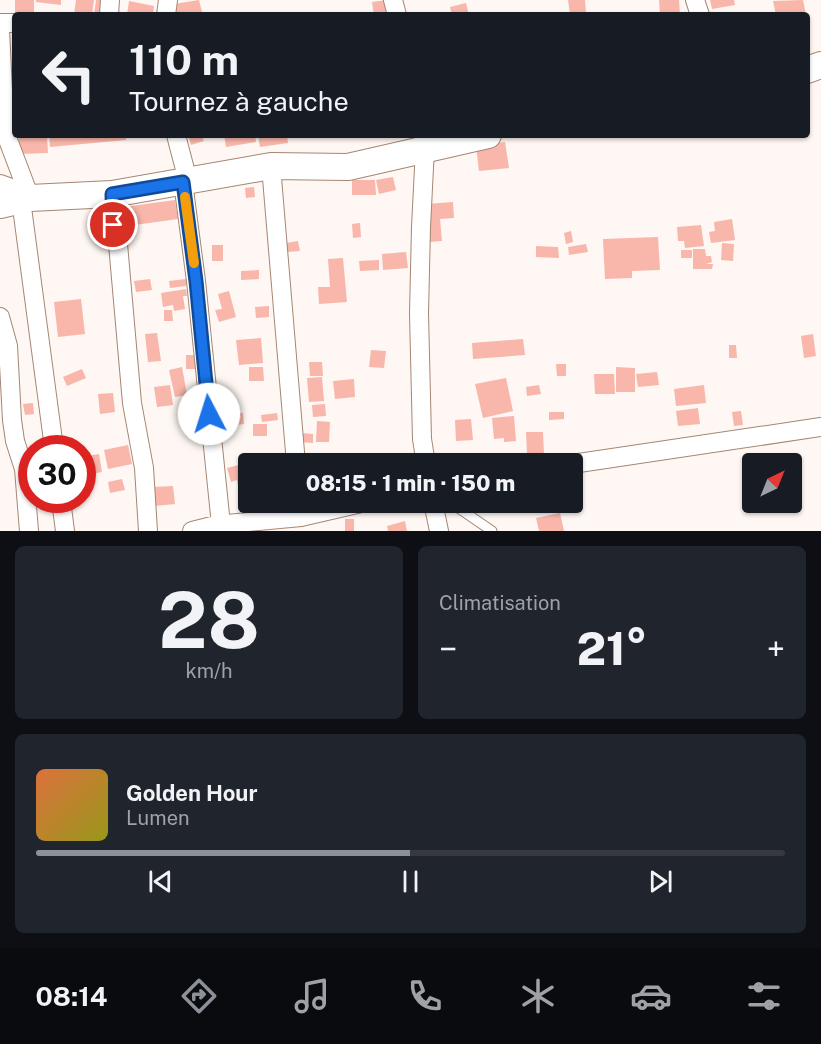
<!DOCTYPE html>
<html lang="fr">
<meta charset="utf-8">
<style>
:root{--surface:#171b24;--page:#20242c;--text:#f1f3f6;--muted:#9ea1a6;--line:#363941;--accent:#8c9099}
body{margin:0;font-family:"Public Sans",sans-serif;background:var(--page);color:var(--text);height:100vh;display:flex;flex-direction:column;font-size:22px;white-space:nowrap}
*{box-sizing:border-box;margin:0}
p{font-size:20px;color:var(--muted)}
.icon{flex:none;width:33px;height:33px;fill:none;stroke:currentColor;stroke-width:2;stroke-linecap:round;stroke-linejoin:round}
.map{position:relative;height:531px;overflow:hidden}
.details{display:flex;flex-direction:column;gap:15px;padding:15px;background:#0d0f14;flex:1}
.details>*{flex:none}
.banner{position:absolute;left:12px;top:12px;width:798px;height:126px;border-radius:6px;box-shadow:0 2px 4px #0004;background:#171b24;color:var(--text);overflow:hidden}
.needle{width:39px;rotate:43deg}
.tools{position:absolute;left:742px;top:453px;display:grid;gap:12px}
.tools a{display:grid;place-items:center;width:60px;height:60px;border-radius:6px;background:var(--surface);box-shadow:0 2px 4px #0004;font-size:30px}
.speed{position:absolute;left:18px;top:435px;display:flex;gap:12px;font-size:30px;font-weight:700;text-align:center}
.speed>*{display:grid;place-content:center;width:78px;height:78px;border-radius:50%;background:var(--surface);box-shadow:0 2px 4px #0004;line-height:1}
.speed .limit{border:9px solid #d22;background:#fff;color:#111}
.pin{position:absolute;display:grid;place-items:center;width:51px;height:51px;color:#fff;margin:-26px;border:3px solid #fff;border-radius:50%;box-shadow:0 2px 6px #0007}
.me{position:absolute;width:66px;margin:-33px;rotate:355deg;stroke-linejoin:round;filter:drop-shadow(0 0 4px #0008)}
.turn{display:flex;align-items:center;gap:21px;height:126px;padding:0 18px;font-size:27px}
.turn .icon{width:78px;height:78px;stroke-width:2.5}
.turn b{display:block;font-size:42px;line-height:51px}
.big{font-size:45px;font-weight:800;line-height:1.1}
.details .card{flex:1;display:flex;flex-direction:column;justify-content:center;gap:9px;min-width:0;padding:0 21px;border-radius:9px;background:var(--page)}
.details .dial{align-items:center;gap:0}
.dial b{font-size:78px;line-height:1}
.song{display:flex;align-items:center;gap:18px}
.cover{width:72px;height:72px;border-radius:9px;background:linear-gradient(135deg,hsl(20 70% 55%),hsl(60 70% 35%))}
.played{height:6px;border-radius:3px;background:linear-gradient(90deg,var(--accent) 50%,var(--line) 50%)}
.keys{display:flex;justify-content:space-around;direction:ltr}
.heat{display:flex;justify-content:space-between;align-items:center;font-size:33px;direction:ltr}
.details .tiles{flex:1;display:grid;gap:15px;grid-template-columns:1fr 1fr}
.card:last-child{grid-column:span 2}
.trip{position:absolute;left:238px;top:453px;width:345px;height:60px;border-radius:6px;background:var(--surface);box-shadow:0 2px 4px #0004;font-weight:800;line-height:60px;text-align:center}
.dock{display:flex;height:96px;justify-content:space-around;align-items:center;background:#090b0e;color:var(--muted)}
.dock .icon{width:42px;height:42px}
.dock .active{color:var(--accent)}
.dock b{font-size:27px;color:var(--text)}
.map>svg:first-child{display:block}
.building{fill:#f9b6aa}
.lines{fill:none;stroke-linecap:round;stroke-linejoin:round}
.lane-casing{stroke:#a58672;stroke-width:11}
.street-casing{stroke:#a58672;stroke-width:20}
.secondary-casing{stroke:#a58672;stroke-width:28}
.lane{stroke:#fff;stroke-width:9}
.street{stroke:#fff;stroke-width:18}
.secondary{stroke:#fff;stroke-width:26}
.route-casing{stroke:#114b97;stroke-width:15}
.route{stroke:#1a73e8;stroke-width:10}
.slow{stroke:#f59e0b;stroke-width:10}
</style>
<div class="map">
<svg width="821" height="531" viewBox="0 0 821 531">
<rect width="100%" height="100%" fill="#fef7f3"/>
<!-- building -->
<path class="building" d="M15,0H34V15H15Z
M36,0H61V5L36,2Z
M76,0H94L92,15H74Z
M96,0H110L108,15H94Z
M199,0L202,12L177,15L174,4Z
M387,0L389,15H374L372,2Z
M568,0H585L586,13L570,15Z
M659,0H679L680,15H660Z
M710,0H734L735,5L712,9Z
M803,0L806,15H776L773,1Z
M129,1L154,6L153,15H127Z
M466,3L469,15H452L450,7Z
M19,135H47L48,153L19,154Z
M49,135H126V140L50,147Z
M188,135H202L204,141L191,145Z
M224,135H255L256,142L226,147Z
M258,135H287L288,143L260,147Z
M505,142L509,168L479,171L476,146Z
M393,177L396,190L379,194L376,180Z
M352,180H375L376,195H352Z
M254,187L255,197L246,198L245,188Z
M175,200L178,219L127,226L124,207Z
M453,202L454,218L440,219L442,241L429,242L426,204Z
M106,215V224L91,225L90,216Z
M732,219L735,240L711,243L709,232L715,231L714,222Z
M360,223L361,237L353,238L352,224Z
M701,225L704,246L685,248L684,241H678L677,227Z
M571,231L573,242L566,244L564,233Z
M658,237L660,270L632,271V278L605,279L603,239Z
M298,241L300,251L287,252L286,243Z
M722,243L734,244L733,261L721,260Z
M586,244L588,252L569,255L568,247Z
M212,245H223V261H212Z
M536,246L558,247L559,258L536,257Z
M693,249H705L706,256H711L712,262L706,264H713L712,269H693Z
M681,250H692V258H681Z
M406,252L408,268L383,270L382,254Z
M343,258L347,302L319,304L318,287H330L328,259Z
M379,260V270L360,271L359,261Z
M259,270V279L241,280V271Z
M150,279L152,290L136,292L134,281Z
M186,279V286L170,288L169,281Z
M186,289L187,296H183L185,309L174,311L173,305L163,307L161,293Z
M229,291L236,317L219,322L215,310L222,309L218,294Z
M81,299L85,334L58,337L54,302Z
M269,306V317L256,318L255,307Z
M164,310H172L173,321H164Z
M157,333L161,361L148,362L145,334Z
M813,334L816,356L804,358L801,336Z
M261,338L263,363L239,365L236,340Z
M523,339L525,355L473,359L472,343Z
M729,345H736L737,358H729Z
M371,350L386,351L384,368L369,367Z
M186,355H202V369H186Z
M309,362H322L323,376H310Z
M556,364H566V376H557Z
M182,367L187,395L175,397L169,370Z
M249,367H263L264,381H249Z
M616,367L635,368V392H616Z
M82,369L86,378L67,386L63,377Z
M657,372L659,385L638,387L636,374Z
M594,374H614L615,394H595Z
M322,377L324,401L309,402L307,378Z
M506,378L513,411L483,418L475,384Z
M354,379L355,397L335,399L333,381Z
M170,385L173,405L157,407L154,387Z
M539,385L541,394L527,396L526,387Z
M704,385L706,403L676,406L674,389Z
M113,393L115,412L100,414L98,394Z
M199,396L202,411L186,414L183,399Z
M33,403L34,414L25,415L23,404Z
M325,404L326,416L313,417L312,405Z
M698,408L700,424L678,426L676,411Z
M741,411L743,425L734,426L732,412Z
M549,412H564V419L549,420Z
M243,413L244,424L230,426L228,415Z
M277,413L278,420L262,422L261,415Z
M514,416L516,441L504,442V438L494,439L492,418Z
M471,419L473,440L456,441L455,420Z
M317,421L330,422L329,442H316Z
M253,424H267V436H253Z
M526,432H543L544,454H527Z
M301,433L313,434V443L301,442Z
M128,445L132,464L108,469L104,450Z
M99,454L102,472L86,475L82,457Z
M246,463L249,483L238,485L237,480L231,482L227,468Z
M122,479L125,490L110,493L108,482Z
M173,486L175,504L155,506L153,487Z
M560,513L564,531H539L536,518Z
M345,519H354V531H345Z
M405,521L407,531H388L387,526Z"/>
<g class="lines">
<!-- lane casing -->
<g class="lane-casing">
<path id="lane" d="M443,502L460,509L492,531"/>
</g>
<!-- street casing -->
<g class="street-casing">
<path id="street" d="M393,0L397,15
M695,0L700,15
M109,15L110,0
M166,15L168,0
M0,23H15
M0,29L5,132L30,198
M176,135L188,181
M423,135L425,148L421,227L419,313L422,439L426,464
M271,166L296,464
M183,182L196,281L221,525
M0,184L30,195
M112,194L113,225L118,244L132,403L144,468L148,531
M21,200L54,448
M0,317L8,346L12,420L15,441L24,469L29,531
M572,464L821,427
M61,500L65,531
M433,502L439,531
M192,531L216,525L301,517L366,502"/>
</g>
<!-- secondary casing -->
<g class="secondary-casing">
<path id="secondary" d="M807,70L821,65
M0,205L30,198L112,194L271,166L348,167L488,135"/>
</g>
<!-- lane -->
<use href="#lane" class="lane"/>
<!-- street -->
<use href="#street" class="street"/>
<!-- secondary -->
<use href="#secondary" class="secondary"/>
</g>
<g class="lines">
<!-- route casing -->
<g class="route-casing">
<path id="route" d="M113,225L112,194L183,182L196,281L209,414"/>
</g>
<!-- route -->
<use href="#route" class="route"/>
<!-- slow -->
<path class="slow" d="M185,197L194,263"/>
</g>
</svg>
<div class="tools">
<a><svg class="needle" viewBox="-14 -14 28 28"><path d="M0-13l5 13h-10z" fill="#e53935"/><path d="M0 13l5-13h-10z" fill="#9ea1a6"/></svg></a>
</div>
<div class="speed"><div class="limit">30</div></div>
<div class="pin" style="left:113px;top:225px;background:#d93025"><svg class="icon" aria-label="arrive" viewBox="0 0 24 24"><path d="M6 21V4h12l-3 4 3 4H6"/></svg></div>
<svg class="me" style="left:209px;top:414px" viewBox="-20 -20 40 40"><circle r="19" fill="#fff"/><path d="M0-13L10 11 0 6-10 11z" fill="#1a73e8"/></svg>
<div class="trip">08:15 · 1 min · 150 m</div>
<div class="banner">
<div class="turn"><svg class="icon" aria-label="left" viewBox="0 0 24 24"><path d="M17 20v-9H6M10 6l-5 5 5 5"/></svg><div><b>110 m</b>Tournez à gauche</div></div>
</div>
</div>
<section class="details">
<div class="tiles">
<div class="card dial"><b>28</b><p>km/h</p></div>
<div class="card"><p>Climatisation</p>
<div class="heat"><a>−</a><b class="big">21°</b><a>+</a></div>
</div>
<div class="card">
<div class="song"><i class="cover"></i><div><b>Golden Hour</b><p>Lumen</p></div></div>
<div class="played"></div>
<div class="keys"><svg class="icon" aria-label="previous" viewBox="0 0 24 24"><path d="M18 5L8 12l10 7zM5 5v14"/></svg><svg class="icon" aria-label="pause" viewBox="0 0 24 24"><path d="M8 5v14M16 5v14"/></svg><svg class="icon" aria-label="next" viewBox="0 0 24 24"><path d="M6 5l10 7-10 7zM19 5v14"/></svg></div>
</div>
</div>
</section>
<nav class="dock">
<b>08:14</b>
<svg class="icon active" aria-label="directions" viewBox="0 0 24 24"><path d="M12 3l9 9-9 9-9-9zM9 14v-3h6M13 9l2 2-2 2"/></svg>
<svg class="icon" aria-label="music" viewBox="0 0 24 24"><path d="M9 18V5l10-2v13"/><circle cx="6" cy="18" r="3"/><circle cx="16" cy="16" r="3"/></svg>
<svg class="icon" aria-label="phone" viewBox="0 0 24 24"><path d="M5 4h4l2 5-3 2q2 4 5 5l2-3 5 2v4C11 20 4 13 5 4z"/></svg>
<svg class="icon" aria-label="climate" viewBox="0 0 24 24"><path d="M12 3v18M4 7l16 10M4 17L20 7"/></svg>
<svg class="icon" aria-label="car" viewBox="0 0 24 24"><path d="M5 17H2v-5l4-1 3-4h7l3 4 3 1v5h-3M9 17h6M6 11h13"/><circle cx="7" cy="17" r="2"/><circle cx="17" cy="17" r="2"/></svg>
<svg class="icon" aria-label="filters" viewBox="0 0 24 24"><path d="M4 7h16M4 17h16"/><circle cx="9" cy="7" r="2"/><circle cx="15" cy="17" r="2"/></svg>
</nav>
